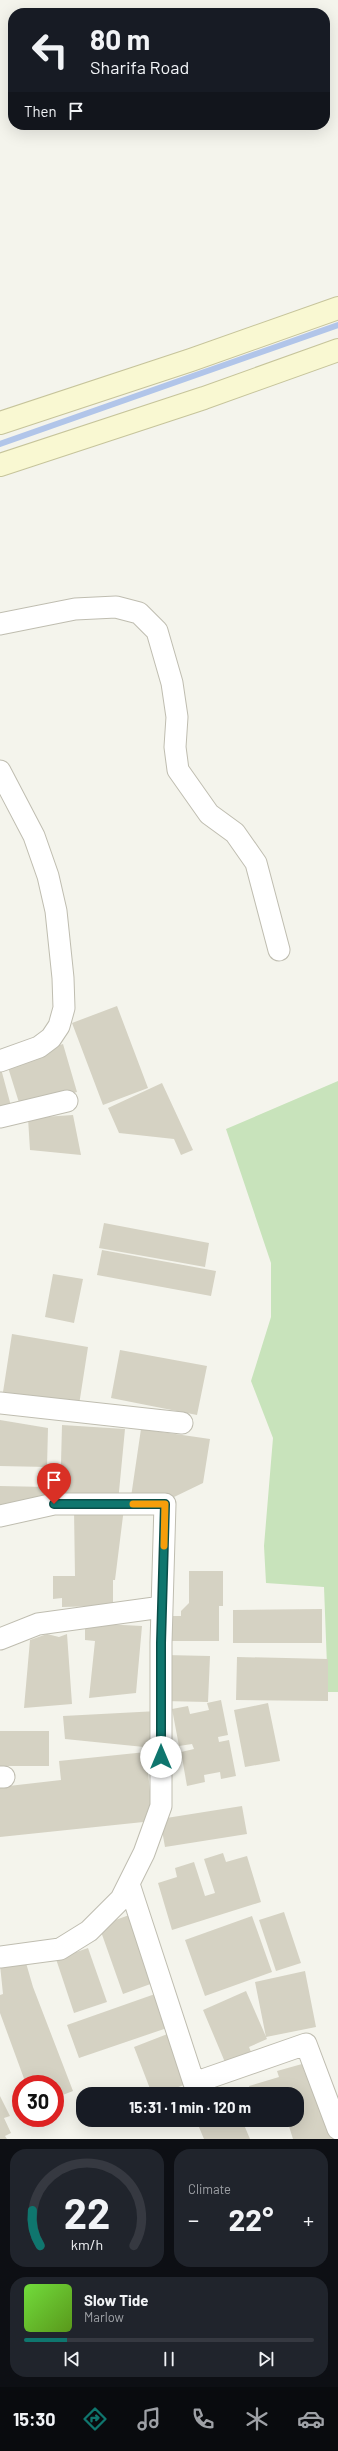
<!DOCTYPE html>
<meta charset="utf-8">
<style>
:root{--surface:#171b24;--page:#20242c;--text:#f1f3f6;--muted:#9ea1a6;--line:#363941;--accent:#0f766e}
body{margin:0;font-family:Barlow,sans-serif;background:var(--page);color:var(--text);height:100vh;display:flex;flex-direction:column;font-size:15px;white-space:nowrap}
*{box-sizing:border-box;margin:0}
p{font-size:13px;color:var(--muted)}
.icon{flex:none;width:22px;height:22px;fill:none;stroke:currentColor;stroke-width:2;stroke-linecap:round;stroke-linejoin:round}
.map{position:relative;height:2139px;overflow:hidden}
.panel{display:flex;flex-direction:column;gap:10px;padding:10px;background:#0d0f14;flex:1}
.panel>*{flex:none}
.banner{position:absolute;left:8px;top:8px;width:322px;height:122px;border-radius:16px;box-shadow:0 4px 16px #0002;background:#171b24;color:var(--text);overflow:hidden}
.speed{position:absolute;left:12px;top:2075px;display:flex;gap:8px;font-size:20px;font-weight:700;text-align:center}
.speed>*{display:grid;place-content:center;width:52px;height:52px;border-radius:50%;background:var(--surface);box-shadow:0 4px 16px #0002;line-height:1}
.speed .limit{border:6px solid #d22;background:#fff;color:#111}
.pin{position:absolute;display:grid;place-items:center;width:34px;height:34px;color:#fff;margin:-41px -17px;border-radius:50% 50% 50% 0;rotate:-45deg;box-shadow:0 0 4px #0007}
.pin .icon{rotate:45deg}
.me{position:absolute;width:44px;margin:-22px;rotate:0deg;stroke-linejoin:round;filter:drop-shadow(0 0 3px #0008)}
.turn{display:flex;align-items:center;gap:14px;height:84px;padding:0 16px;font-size:18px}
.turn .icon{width:52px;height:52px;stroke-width:2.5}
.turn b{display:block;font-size:28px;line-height:34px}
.then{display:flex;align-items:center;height:38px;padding:0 16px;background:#0003;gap:8px;font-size:15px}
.big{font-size:30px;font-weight:700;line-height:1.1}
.panel .card{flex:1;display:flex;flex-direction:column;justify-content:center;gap:6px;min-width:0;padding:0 14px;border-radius:16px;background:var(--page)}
.panel .dial{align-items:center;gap:0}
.dial svg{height:104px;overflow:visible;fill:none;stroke:var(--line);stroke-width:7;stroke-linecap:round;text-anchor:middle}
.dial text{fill:var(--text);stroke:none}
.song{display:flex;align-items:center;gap:12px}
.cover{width:48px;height:48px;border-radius:6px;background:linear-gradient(135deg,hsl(100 70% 55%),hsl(90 70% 35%))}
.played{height:4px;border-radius:2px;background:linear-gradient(90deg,var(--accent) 15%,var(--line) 15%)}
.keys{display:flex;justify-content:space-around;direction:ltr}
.heat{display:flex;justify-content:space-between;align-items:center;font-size:22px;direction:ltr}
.panel .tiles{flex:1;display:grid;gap:10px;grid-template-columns:1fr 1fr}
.card:last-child{grid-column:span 2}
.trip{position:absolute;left:76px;top:2087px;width:228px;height:40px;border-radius:16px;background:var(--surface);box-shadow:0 4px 16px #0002;font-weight:700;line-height:40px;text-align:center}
.dock{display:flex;height:64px;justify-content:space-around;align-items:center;background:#090b0e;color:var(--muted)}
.dock .icon{width:28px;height:28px}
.dock .current{color:var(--accent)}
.dock b{font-size:18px;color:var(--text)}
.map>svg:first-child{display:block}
.green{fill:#c8e3bb}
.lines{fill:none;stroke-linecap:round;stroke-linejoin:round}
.stream{stroke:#b1c5e9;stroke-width:6}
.building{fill:#d5d2c3}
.street-casing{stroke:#bfbdb0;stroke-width:23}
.secondary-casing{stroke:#c6c49b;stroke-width:24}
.street{stroke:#fff;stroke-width:21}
.secondary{stroke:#f9f8d2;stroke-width:22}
.route-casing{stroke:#0a4d48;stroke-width:10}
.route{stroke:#0f766e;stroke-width:7}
.slow{stroke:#f59e0b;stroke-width:7}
</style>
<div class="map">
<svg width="338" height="2139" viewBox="0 0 338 2139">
<rect width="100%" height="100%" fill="#f4f4ec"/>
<!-- green -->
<path class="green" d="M338,1081V1692H328L324,1587L266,1583L264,1546L273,1438L251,1381L271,1317V1263L226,1129Z"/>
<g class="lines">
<!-- stream -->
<path class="stream" d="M0,444L338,325"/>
</g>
<!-- building -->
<path class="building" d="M117,1006L148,1088L103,1105L72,1023Z
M63,1044L77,1092L21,1109L6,1061Z
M0,1065L11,1106L0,1109Z
M162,1083L193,1150L181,1155L174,1139L119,1133L108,1108Z
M73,1115L81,1155L30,1150L28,1118Z
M104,1223L209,1243L205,1267L99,1248Z
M102,1250L216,1271L211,1296L97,1275Z
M53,1274L83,1279L74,1323L45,1317Z
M12,1334L88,1347L79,1405L3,1392Z
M120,1350L207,1366L197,1415L111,1398Z
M0,1420L48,1428L47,1467L0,1466Z
M62,1425L125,1429L118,1502L60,1501Z
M141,1429L210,1439L203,1483L172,1498L131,1497Z
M0,1486L47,1487V1504L0,1515Z
M124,1508L115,1580H113V1603L103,1606L62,1607V1598L53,1599V1576H75L74,1510Z
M189,1571H223V1606H219V1641H172L171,1616H181V1611L189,1603Z
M322,1609V1643H233V1610Z
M85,1623L142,1626L136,1693L89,1698L95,1641L85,1640Z
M47,1634L59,1637L67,1634L72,1704L24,1708L30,1640Z
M165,1655L210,1656L208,1702L163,1701Z
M237,1657L328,1659V1701L236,1700Z
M221,1700L228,1735L218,1737L219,1742L229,1740L236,1776L221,1779L220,1772L204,1775L205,1782L187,1786L181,1752L194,1749L192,1744L179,1746L172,1709L188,1706L190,1714L209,1710L207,1703Z
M268,1703L280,1761L245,1767L234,1710Z
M158,1711L154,1748L65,1739L63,1716Z
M0,1731H49V1766H0Z
M146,1752L153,1821L0,1837V1787L61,1780L59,1761Z
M242,1806L247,1834L165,1847L160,1819Z
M223,1853L226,1862L247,1856L261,1902L172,1930L158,1883L177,1877L175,1868L194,1862L205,1896L215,1893L204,1859Z
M284,1912L301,1963L276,1971L259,1920Z
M132,1914L156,1982L123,1994L99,1926Z
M252,1916L272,1972L205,1996L185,1940Z
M88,1948L107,2002L74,2013L56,1959Z
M24,1956L33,1987L73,2091L55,2098V2084H26L0,2013V1995L3,1994L0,1965Z
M305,1971L316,2027L266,2037L255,1982Z
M246,1991L267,2039L249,2047L253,2057L227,2067L203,2010Z
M155,1994L167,2028L79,2058L67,2025Z
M170,2033L189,2083L160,2094H152L134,2047Z
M302,2064L305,2073L315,2070L338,2137L331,2139H293L287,2120H297V2094H252L249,2086L279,2077L277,2071Z
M229,2088L232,2094H215Z
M0,2096L10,2116L4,2118L11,2133L5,2136L7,2139H0Z
M196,2120H242L250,2139H204Z"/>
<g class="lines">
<!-- street casing -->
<g class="street-casing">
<path id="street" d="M0,624L75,609L116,607L139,613L157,631L172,683L177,717L175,747L178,770L209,814L235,833L256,863L279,950
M0,771L34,836L48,876L56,911L63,978L64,1008L59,1026L51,1038L39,1047L0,1061
M0,1117L67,1101
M0,1403L182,1423
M0,1516L54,1504H165L161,1643V1806L144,1853L121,1899L89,1931L60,1949L0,1957
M0,1639L38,1624L162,1607
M0,1777H4
M129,1884L194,2083L306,2044L338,2129"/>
</g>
<!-- secondary casing -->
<g class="secondary-casing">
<path id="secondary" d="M0,423L191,360L338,308
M0,465L204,398L338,350"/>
</g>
<!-- street -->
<use href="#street" class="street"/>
<!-- secondary -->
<use href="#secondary" class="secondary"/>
</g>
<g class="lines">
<!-- route casing -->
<g class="route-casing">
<path id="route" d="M54,1504H165L161,1643V1757"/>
</g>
<!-- route -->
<use href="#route" class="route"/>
<!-- slow -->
<path class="slow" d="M133,1504H165L164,1546"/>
</g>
</svg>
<div class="speed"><div class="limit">30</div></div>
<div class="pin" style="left:54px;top:1504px;background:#d93025"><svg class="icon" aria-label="arrive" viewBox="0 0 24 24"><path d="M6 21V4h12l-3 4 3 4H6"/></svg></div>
<svg class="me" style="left:161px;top:1757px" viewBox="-20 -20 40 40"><circle r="19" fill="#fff"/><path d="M0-13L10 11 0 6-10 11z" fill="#0f766e"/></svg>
<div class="trip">15:31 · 1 min · 120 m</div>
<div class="banner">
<div class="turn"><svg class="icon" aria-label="left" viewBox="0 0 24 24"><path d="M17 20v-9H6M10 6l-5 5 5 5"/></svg><div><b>80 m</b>Sharifa Road</div></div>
<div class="then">Then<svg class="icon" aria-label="arrive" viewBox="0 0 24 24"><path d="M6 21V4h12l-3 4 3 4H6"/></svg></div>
</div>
</div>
<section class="panel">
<div class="tiles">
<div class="card dial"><svg viewBox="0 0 100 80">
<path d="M14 69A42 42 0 1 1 86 69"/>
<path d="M14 69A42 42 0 0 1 8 42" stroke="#0f766e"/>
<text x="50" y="56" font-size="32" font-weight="700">22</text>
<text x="50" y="72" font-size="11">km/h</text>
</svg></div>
<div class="card"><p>Climate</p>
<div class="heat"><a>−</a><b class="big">22°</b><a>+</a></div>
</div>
<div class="card">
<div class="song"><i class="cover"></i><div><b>Slow Tide</b><p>Marlow</p></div></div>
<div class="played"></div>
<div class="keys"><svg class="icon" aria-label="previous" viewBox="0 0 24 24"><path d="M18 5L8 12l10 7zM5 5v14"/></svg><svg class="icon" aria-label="pause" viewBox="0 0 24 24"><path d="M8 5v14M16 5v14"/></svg><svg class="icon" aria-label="next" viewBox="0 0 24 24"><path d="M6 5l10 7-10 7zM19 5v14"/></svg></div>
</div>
</div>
</section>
<nav class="dock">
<b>15:30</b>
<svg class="icon current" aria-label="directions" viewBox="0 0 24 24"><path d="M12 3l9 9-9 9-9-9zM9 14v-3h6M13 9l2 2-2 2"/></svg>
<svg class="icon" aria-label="music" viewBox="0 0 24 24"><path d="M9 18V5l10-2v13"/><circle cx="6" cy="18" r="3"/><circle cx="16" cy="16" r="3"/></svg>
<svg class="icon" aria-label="phone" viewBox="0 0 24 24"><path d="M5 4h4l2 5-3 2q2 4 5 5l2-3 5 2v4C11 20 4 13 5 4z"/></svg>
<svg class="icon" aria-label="climate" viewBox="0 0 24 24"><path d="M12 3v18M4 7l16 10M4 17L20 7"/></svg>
<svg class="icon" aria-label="car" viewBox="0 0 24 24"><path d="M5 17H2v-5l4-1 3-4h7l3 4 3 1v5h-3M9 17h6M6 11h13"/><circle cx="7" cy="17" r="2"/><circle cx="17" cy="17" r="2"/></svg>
</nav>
